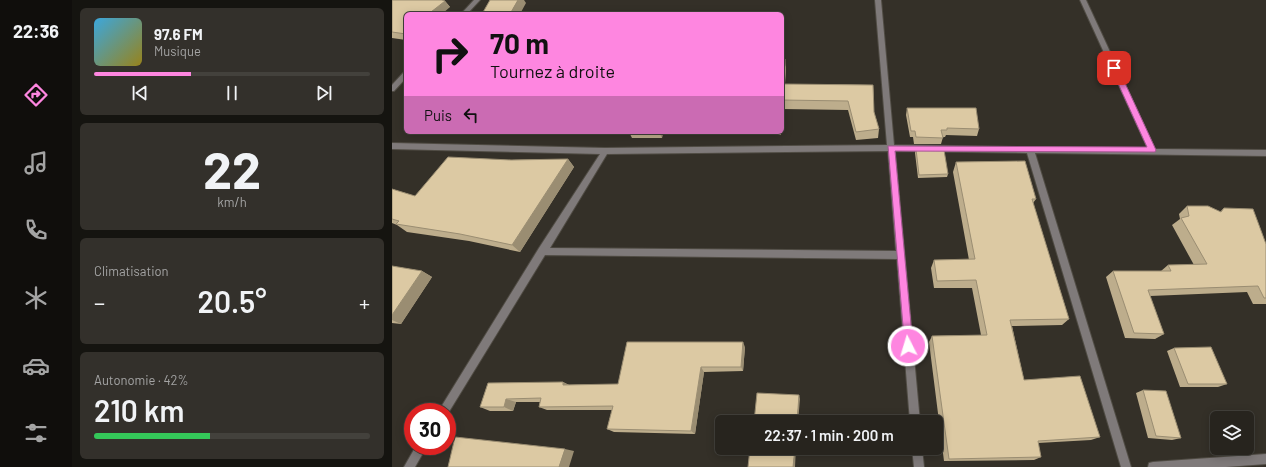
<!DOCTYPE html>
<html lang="fr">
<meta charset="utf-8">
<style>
:root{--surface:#27241e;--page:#33302b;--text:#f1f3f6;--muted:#a4a4a4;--line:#43413c;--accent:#fe86e0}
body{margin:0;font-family:Barlow,sans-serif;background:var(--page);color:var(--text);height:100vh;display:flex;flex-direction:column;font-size:15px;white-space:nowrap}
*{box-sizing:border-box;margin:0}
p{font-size:13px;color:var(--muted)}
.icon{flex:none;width:22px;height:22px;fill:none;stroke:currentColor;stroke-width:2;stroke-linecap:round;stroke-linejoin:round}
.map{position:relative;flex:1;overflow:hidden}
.panel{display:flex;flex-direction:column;gap:8px;padding:8px;background:#151410;width:320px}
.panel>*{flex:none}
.guide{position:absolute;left:12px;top:12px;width:380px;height:122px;border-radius:6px;box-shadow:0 2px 10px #0003,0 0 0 1px var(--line);background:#fe86e0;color:#111;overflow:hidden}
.buttons{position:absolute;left:818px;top:411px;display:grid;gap:8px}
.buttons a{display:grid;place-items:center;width:44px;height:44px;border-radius:6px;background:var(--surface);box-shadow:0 2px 10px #0003,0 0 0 1px var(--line);font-size:20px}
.speed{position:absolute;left:12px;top:403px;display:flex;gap:8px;font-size:20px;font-weight:700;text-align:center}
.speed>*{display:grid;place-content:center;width:52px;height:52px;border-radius:50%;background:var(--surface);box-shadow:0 2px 10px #0003,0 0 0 1px var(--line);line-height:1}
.speed .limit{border:6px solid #d22;background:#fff;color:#111}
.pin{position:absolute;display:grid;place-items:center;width:34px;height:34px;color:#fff;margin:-17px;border-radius:8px;box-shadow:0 2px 6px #0006}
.me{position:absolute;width:44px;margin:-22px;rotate:355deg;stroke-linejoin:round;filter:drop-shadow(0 0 3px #0008)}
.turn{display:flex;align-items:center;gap:14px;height:84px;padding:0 20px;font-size:18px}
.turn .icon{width:52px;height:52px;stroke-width:2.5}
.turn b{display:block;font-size:28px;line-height:34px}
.then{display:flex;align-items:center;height:38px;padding:0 20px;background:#0003;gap:8px;font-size:15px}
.big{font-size:30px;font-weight:600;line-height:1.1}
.panel .card{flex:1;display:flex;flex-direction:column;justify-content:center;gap:6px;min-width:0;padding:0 14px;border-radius:6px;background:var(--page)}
.panel .dial{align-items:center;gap:0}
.dial b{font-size:52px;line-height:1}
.song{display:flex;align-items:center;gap:12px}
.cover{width:48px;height:48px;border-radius:6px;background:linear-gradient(135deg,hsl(200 70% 55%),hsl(50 70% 35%))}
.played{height:4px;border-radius:2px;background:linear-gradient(90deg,var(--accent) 35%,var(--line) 35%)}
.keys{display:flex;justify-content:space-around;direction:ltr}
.heat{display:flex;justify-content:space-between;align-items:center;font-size:22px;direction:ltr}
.charge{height:6px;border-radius:3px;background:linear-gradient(90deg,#34c759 42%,var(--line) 0)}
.trip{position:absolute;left:323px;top:415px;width:228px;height:40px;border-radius:6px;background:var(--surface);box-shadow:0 2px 10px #0003,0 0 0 1px var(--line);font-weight:600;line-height:40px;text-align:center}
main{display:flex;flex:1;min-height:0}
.menu{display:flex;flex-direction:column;width:72px;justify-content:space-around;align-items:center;background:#100e0c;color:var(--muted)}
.menu .icon{width:28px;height:28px}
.menu .current{color:var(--accent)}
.menu b{font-size:18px;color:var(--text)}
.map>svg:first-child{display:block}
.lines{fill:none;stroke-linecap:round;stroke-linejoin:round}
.street-casing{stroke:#504c44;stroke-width:2}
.street{fill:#7f7a7a;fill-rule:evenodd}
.wall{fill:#bdad8c}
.shaded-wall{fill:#9a8d72}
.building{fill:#dcc9a3;stroke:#9a8d72}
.route{fill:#fe86e0;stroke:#a55792}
</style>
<main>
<nav class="menu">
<b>22:36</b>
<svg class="icon current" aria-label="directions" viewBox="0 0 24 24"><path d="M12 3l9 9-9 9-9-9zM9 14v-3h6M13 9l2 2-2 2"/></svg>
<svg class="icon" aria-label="music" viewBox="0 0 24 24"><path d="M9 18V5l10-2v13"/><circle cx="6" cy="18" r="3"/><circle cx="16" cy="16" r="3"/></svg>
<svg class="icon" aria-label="phone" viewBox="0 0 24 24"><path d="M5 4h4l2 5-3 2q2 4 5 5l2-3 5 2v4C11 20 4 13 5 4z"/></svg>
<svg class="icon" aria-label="climate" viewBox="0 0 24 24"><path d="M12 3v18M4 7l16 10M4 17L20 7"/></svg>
<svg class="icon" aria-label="car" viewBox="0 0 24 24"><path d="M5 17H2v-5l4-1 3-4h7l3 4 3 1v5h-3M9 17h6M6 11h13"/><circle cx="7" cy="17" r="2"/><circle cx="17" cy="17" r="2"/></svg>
<svg class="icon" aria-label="filters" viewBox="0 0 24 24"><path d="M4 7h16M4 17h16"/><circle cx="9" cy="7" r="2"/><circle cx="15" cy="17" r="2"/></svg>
</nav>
<section class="panel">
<div class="card">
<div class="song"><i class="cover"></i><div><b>97.6 FM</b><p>Musique</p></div></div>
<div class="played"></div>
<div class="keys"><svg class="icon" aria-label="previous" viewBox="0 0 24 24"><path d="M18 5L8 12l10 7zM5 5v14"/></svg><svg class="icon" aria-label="pause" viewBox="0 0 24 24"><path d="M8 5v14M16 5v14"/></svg><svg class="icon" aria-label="next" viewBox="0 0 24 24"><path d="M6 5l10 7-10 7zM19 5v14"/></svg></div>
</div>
<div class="card dial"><b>22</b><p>km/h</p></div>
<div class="card"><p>Climatisation</p>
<div class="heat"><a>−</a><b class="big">20.5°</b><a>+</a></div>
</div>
<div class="card"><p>Autonomie · 42%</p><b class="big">210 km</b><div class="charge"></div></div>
</section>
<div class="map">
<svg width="874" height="467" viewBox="0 0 874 467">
<rect width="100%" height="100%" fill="#343028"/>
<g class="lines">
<!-- street casing -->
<g class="street-casing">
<path id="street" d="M82,0H88L75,14H69Z
M483,0H489L502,145L756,149L688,0H694L763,149L874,150V156L643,153L739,467H729L635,153L503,151L528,422H518L505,259L153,255L55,415V412H46L147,248L208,154L0,149V143L213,148L495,145ZM496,151L504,251L158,248L215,154Z
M12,72H14V78L2,91H0V85Z
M24,446H35L23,467H12Z
M520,448H530L532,467H522Z
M874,454V464L834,467H756L757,463L761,462Z"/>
</g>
<!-- street -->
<use href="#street" class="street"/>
</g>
<!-- wall -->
<path class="wall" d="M0,0L53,1L58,7L14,14V40L0,38Z
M390,59L394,68L393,84L481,85L482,112L487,129L486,138L464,140L456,110L391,109L390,118Z
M515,108L587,129L585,136L554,135L553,137H551L549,144H522L521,137H518L514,115Z
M237,132H271L270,138H240Z
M325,132H389V135L326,134Z
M524,149L556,174L555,177L526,178L523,153Z
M176,159L182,167L128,252L77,241L15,232L5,225L0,223V189L23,196L119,160Z
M564,162L644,199L641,203L677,319L670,325L620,326L632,380L708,437L699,440L646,443L649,457L642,460L552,461L537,342L540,336L589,335L580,288H542L539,268L542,260H577L561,172Z
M795,206L828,212L832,208L874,244V304H861L855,292L758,296L772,334L763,339L733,338L714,277L721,271H769L776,265H802L780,225L788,219L787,214Z
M0,266L30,271L40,277L9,324L0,323Z
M353,347L351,371L312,372L303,434L222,432L215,429L220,410H155L147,407L148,402H124L121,411H98L88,407L171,382L177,385L226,384Z
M782,348L835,384L826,387H788L775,351Z
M751,390L789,438L780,440L756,438L744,393Z"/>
<!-- shaded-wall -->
<path class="shaded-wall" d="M126,0H132L134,3L128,14H118Z
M53,1L58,7L50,14H41L39,12Z
M393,59L394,68L392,92L391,84Z
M390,102L391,109L390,118Z
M267,132H271L270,138Z
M176,159L182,167L128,252L120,245Z
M30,271L40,277L9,324L0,320V315Z
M351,342L353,347L351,371L349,367Z
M309,367L312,372L303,434L299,431Z
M171,382L179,386L171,385Z
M407,395L408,399L406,422H405Z
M114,399L124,402L121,411L112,407Z
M403,448H404L403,467H401Z
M173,449L182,451L177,467H167Z"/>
<!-- building -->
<path class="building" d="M0,0H50L53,1L39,12H42L41,14H14V34L0,32Z
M98,0H126L118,14H90Z
M390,59H393L391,84L481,85L482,112L487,129L464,132L456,101L390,100Z
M515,108H584L587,129L555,128V130H549L551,138L524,137L523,131H519Z
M524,149L552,150L556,174L527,175Z
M56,157L119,160L176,159L120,245L68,234L4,224L7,221L0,219V189L23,196Z
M633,161L644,199H640L677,319L618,320L632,380L688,376L708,437L646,441L649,457L557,459L540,336L595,335L584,280L545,281L542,260L583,259L564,162Z
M795,206H816L829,212L832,208L861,209L874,244V298H872L866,286L756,290L772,334L742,333L721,271H779L776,265L815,264L789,218L797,216Z
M0,266L30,271L0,315Z
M235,342H351L349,367H309L299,431L215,429L221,406L147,407L149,398L114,399L112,407H88L96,383L171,382V385L226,384Z
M819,347L835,384H796L782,348Z
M751,390L774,391L789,438L764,436Z
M365,393L407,395L405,422H362Z
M63,437L173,449L167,467H56Z
M358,448H403L401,467H356Z"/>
<!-- route -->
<path class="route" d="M720,66L726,68L764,150L763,152L503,151L521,346L520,350L516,351L513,350L496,146L755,147L719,68Z"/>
</svg>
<div class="buttons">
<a><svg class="icon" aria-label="layers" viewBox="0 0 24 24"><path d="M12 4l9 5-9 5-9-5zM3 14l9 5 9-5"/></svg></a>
</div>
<div class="speed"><div class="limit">30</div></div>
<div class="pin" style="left:722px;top:68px;background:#d93025"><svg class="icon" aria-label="arrive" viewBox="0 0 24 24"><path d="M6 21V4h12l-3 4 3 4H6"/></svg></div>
<svg class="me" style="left:516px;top:346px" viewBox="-20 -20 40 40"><circle r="17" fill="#fe86e0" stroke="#fff" stroke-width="3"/><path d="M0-11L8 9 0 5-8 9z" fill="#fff"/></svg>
<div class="trip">22:37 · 1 min · 200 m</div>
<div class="guide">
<div class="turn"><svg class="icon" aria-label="right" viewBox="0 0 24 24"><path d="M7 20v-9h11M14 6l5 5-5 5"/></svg><div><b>70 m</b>Tournez à droite</div></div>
<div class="then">Puis<svg class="icon" aria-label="left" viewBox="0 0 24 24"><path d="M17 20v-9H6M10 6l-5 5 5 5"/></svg></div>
</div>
</div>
</main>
